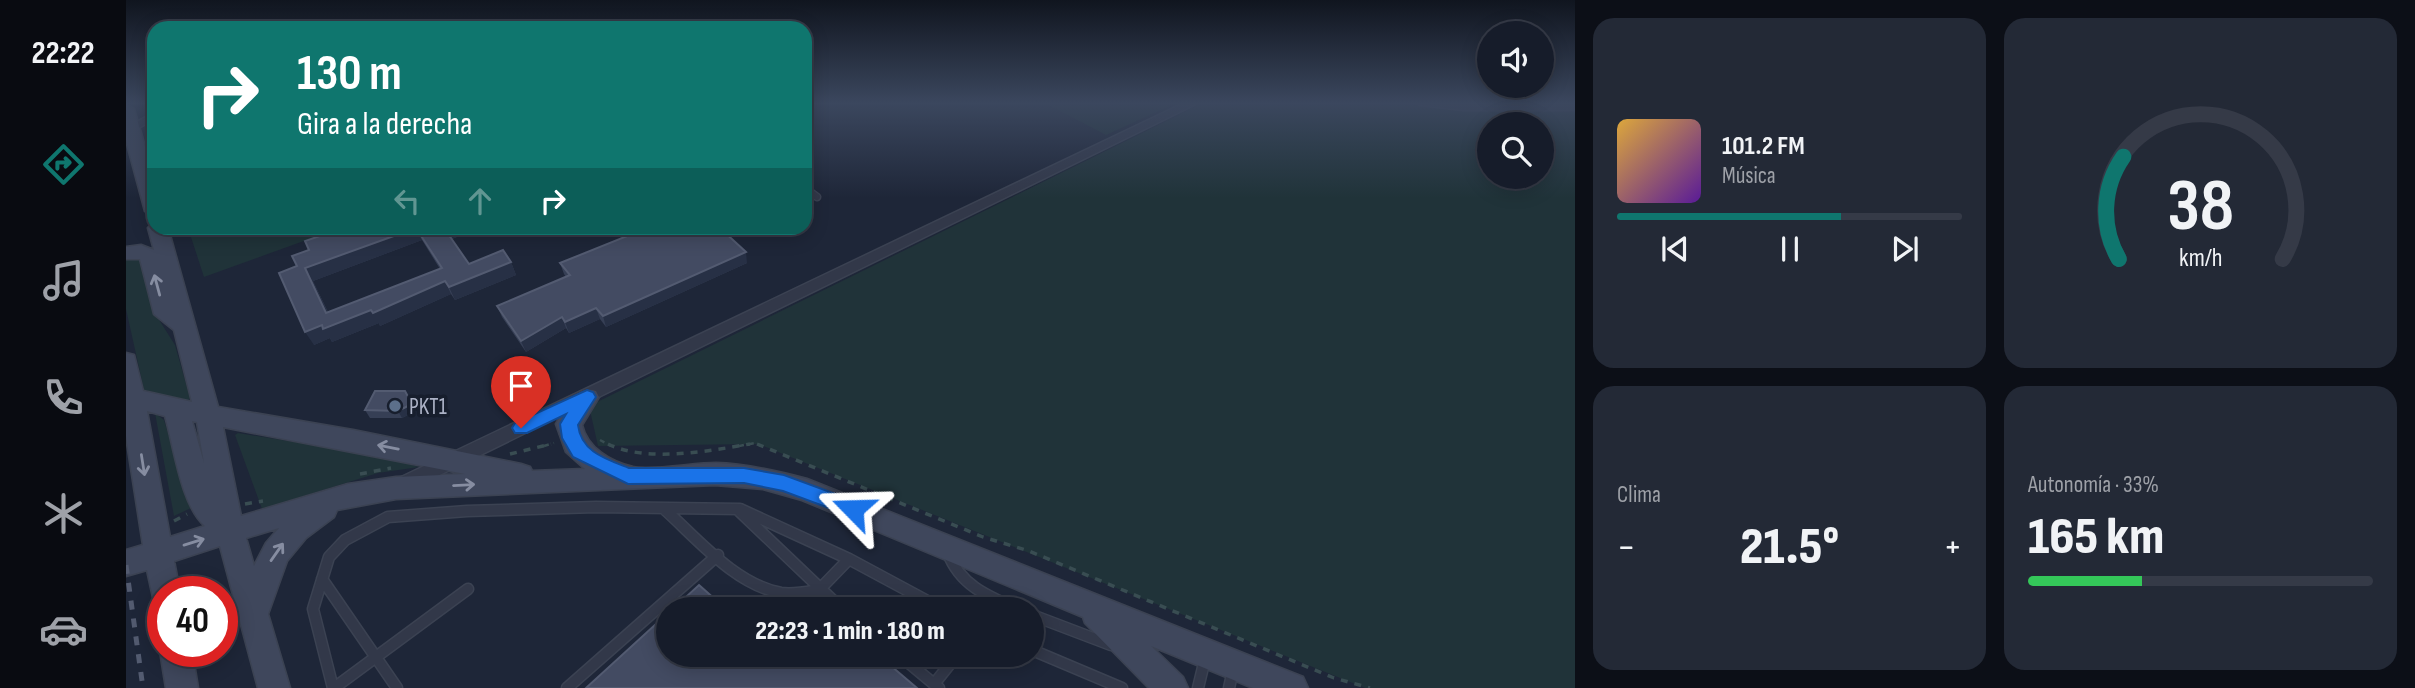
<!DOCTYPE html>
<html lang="es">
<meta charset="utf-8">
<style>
:root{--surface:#161c2a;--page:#232936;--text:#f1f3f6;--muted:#9ea1a8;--line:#353a47;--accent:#0f766e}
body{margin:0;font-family:"Sofia Sans Condensed",sans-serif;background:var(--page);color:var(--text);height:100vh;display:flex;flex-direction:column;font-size:26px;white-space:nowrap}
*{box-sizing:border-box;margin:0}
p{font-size:23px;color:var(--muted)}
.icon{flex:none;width:38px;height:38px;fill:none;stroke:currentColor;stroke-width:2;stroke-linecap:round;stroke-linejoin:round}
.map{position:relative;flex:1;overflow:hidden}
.drawer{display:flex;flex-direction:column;gap:18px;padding:18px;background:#0c0f17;width:840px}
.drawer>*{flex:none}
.hud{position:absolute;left:21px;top:21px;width:665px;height:214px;border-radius:21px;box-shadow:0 4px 18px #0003,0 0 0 2px var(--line);background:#0f766e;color:#fff;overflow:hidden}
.fabs{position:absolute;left:1351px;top:21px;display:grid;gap:14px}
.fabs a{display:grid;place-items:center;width:77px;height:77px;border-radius:50%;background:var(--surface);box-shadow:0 4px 18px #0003,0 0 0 2px var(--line);font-size:35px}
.speed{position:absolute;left:21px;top:576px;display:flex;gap:14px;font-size:35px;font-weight:700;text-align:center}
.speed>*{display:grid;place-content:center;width:91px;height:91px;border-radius:50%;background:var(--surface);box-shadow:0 4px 18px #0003,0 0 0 2px var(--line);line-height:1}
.speed .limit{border:10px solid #d22;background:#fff;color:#111}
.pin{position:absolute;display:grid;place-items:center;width:60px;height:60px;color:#fff;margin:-72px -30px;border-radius:50% 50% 50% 0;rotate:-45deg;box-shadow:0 0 7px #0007}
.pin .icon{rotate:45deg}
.me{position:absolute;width:77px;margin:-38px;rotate:292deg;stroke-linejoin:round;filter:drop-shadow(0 0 5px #0008)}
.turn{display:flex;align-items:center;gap:24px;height:147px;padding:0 35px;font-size:32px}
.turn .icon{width:91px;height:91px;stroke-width:2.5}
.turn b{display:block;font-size:49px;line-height:60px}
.lanes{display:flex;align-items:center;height:66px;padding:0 35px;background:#0003;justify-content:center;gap:35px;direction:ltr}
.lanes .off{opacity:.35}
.big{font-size:52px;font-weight:800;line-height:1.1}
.drawer .tile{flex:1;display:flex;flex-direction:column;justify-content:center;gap:10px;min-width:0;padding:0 24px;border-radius:21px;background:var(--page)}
.drawer .dial{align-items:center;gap:0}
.dial svg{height:182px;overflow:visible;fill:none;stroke:var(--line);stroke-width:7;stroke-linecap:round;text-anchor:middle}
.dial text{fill:var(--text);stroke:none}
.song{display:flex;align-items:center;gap:21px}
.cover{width:84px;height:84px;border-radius:10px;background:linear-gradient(135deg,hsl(40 70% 55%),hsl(270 70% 35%))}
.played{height:7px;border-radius:4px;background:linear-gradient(90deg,var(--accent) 65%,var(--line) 65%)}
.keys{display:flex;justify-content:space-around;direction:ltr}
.heat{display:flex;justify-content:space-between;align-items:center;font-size:38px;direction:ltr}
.charge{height:10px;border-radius:5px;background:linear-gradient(90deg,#34c759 33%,var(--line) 0)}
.drawer .tiles{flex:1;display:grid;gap:18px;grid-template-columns:repeat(2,1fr)}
.trip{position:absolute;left:530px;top:597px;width:388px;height:70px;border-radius:35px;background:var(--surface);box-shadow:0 4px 18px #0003,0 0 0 2px var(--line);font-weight:800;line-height:70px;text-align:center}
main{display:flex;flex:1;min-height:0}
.tab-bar{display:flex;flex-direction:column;width:126px;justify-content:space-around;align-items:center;background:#090b11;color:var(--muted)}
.tab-bar .icon{width:49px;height:49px}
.tab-bar .active{color:var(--accent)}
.tab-bar b{font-size:32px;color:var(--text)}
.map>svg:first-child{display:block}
.green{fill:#203339;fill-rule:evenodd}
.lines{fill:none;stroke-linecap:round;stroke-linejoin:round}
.lane-far1-casing{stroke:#3b4252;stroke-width:9}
.lane-casing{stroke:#3b4252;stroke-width:13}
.street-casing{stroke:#3b4252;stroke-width:3}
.secondary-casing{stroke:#3b4252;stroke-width:3}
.path-far1{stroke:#394d52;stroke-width:2.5;stroke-dasharray:5 5;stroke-linecap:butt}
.path{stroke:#394d52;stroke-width:3.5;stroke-dasharray:7 7;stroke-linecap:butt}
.lane-far1{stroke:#323849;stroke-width:6}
.lane{stroke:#323849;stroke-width:10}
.street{fill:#323849;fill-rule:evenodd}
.secondary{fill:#3f475c;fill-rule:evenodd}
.rail{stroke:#535b70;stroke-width:5;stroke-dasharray:9 9;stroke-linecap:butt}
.wall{fill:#363f55;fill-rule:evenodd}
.shaded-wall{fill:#273045}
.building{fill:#434b62;stroke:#535b71;stroke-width:2;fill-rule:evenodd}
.oneway{stroke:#868da1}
.route{fill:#1a73e8;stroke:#114b97;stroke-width:2}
.service-dot{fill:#5c6f8a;stroke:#171e2d;stroke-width:2.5}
.labels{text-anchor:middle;stroke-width:7;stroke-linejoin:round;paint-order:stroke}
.poi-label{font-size:23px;fill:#acb2c6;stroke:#171e2d;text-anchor:start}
</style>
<main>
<nav class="tab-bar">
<b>22:22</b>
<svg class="icon active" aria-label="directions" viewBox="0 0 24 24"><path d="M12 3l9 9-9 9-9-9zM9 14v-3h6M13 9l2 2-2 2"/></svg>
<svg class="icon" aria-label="music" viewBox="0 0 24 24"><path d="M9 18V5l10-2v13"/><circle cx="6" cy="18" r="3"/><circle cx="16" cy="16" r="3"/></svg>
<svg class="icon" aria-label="phone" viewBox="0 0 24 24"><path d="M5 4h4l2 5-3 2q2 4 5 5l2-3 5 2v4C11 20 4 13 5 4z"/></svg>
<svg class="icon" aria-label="climate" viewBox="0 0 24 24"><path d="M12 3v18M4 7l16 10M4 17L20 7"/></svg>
<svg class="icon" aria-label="car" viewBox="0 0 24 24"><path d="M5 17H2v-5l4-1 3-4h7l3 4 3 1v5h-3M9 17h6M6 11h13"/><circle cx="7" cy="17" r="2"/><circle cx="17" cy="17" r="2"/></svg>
</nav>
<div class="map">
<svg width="1449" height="688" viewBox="0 0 1449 688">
<rect width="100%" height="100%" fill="#1e2638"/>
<!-- green -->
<path class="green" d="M917,102H1052L980,135Z
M1079,102H1272L1297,107L1449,112V688H1239L632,444L472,446L463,406ZM1363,124H1416V177H1363Z
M62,228H209L211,229L78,277Z
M13,255L30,315L49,345L64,398L61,402L18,390L0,309V258Z
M29,413L38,420L65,508L48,516Z
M112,433L256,456L293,467L252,473L136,509L109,435Z"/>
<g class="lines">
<!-- lane-far1 casing -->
<g class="lane-far1-casing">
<path id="lane-far1" d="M6,128L28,116
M679,188L691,197"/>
</g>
<!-- lane casing -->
<g class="lane-casing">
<path id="lane" d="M537,508C571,538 608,584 655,593C667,595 681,592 693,590L723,559
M612,510L716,609
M822,553C834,585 861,596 891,609
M196,579L271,688
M906,615L985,645
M906,650L996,688
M772,654L808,684
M207,688L187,609L203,557L219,540L262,517L341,511L470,507L614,509L723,559L816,609
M208,688L342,589
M441,688L592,555
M813,688L808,684L832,654
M1072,688L1079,659
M1103,688L1107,670"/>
</g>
<!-- street casing -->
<g class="street-casing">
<path id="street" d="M1060,102H1074L283,490L276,493L269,490L267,485L269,480Z
M1289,102L1449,104V110H1337L1294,105Z"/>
</g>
<!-- secondary casing -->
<g class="secondary-casing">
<path id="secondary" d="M0,104L8,109L28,178V217L19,211L0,140Z
M28,223V228H42L92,407L227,430L395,464L404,467L406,471L459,469L440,452L430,424C439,408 449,384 470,391L473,397L456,425C461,448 485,462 507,467C527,471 567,463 590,463C621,464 651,471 681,479L1177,677L1182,688H1127L1025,646L1057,677L1062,688H1023L959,623L957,617L676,500L637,489L589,485L270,499L211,510L208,517L180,538L161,561L142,614L164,688H132L94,546L48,561L54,592H37V605L28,602L21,570L0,576V550L17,545L0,436V353L8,355L17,391L66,402L48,330L28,314L14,259H0V247L15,245L28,250L22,228ZM21,411L39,416C48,446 55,506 79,526L44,537ZM66,421L71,422L78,463ZM97,427L339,474L270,477L222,484L115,516ZM153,528L140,543L128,566L120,538Z
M37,645V651H66L72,688H40L34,651Z"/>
</g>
<!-- path-far1 -->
<path class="path-far1" d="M474,440L485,446
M418,446L428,443
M613,446L629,443L635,446"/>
<!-- path -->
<path class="path" d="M482,444C521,463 582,451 624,444
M631,444L857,537L903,551L1208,678L1244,688
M384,454L425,444
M234,474L265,468
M119,504L137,501
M48,521L61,514"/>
<!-- lane-far1 -->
<use href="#lane-far1" class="lane-far1"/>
<!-- lane -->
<use href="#lane" class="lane"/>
<!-- street -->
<use href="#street" class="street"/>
<!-- secondary -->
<use href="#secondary" class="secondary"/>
<!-- rail -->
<path class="rail" d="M0,565L17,688"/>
</g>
<!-- wall -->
<path class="wall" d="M353,228L326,239L343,264L385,262L390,275L329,300L325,294L254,326L253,323L206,342L204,338L188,345L171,266L183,250L255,229ZM296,240L314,269L202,312L187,281Z
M434,263H621L480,327L474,319L443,333L440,328L400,352L376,317L371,306L440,277L438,274Z
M279,391L290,411L276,418H244L239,410Z"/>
<!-- shaded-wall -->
<path class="shaded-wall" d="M290,228L296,240L187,281L208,325L319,281L325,294L254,326L253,323L206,342L204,338L188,345L179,332L200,313L179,268Z
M318,228H353L323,240Z
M620,252L621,263L480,327L477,316Z
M385,262L390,275L329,300L323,287Z
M470,308L474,319L443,333L439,322Z
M436,317L440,328L400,352L395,341Z
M286,404L290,411L276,418L272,411Z"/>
<!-- building -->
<path class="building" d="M217,228H254L255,229L259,228H318L343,264L377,250L385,262L323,287L319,281L247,313L245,310L197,329L196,325L179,332L153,273L171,266L166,256L183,250L179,241ZM290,228L316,268L200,313L179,268Z
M521,228H594L620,252L477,316L470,308L439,322L436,317L395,341L371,306L444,275L434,263Z
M249,391H279L286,404L272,411L239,410Z
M573,585L600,609H547Z
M542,613V654H650L663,667L675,654H751L791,688H460Z"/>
<!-- one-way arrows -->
<defs><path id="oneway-shaft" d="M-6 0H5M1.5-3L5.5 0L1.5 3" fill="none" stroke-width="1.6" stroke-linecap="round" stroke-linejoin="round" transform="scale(1.75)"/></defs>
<g class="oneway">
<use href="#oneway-shaft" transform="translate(31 285) rotate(-105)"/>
<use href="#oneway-shaft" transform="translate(262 447) rotate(-169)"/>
<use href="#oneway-shaft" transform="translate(17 465) rotate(81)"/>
<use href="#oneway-shaft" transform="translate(338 485) rotate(-3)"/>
<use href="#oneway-shaft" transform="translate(68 542) rotate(-17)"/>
<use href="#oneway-shaft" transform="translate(151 552) rotate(-55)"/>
</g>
<!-- sky -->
<linearGradient id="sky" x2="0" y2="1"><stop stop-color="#10151f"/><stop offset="0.52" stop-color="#3b475e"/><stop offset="1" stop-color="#3b475e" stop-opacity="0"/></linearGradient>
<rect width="1449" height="198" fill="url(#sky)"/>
<!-- route -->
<path class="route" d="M461,390L467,392L470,397L452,425C455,452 480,459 503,468H618L658,475L734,503L737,509L734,515L727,517L657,491L618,483L502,484L496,481L447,457L436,438L434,424L440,414L401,433H389L386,428L389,423Z"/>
<!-- markers -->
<circle class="service-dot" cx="269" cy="406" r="7"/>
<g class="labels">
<!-- poi labels -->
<g class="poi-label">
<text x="283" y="414">PKT1</text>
</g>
</g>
</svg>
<div class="fabs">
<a><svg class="icon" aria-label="sound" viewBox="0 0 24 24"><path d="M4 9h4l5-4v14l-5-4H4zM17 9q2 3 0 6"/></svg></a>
<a><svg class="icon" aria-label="search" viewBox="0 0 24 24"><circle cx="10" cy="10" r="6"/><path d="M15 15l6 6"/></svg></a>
</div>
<div class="speed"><div class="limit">40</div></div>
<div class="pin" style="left:395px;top:428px;background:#d93025"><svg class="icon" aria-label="arrive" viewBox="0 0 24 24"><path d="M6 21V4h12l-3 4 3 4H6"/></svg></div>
<svg class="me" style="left:727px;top:509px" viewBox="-20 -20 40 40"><path d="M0-17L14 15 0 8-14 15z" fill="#1a73e8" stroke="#fff" stroke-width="4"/></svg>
<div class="trip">22:23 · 1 min · 180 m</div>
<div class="hud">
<div class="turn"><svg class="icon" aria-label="right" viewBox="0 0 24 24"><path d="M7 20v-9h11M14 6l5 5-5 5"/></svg><div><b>130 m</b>Gira a la derecha</div></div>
<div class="lanes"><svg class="icon off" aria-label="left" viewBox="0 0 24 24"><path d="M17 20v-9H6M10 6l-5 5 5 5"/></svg><svg class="icon off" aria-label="ahead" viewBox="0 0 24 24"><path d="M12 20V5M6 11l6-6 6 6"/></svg><svg class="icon" aria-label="right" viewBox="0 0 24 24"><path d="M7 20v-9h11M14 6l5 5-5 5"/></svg></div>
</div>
</div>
<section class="drawer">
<div class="tiles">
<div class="tile">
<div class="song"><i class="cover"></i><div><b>101.2 FM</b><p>Música</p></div></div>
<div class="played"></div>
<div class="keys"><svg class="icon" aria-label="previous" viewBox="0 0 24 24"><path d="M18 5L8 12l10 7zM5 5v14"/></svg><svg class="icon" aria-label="pause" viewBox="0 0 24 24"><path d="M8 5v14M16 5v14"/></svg><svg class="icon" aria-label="next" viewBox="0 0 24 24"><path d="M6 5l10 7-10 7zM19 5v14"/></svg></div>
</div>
<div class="tile dial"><svg viewBox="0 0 100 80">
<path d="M14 69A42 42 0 1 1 86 69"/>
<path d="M14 69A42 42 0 0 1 16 24" stroke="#0f766e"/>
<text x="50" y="56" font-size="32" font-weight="700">38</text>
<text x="50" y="72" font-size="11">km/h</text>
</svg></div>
<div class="tile"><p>Clima</p>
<div class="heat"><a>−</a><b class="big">21.5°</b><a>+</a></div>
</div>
<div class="tile"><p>Autonomía · 33%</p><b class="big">165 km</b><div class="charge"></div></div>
</div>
</section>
</main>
